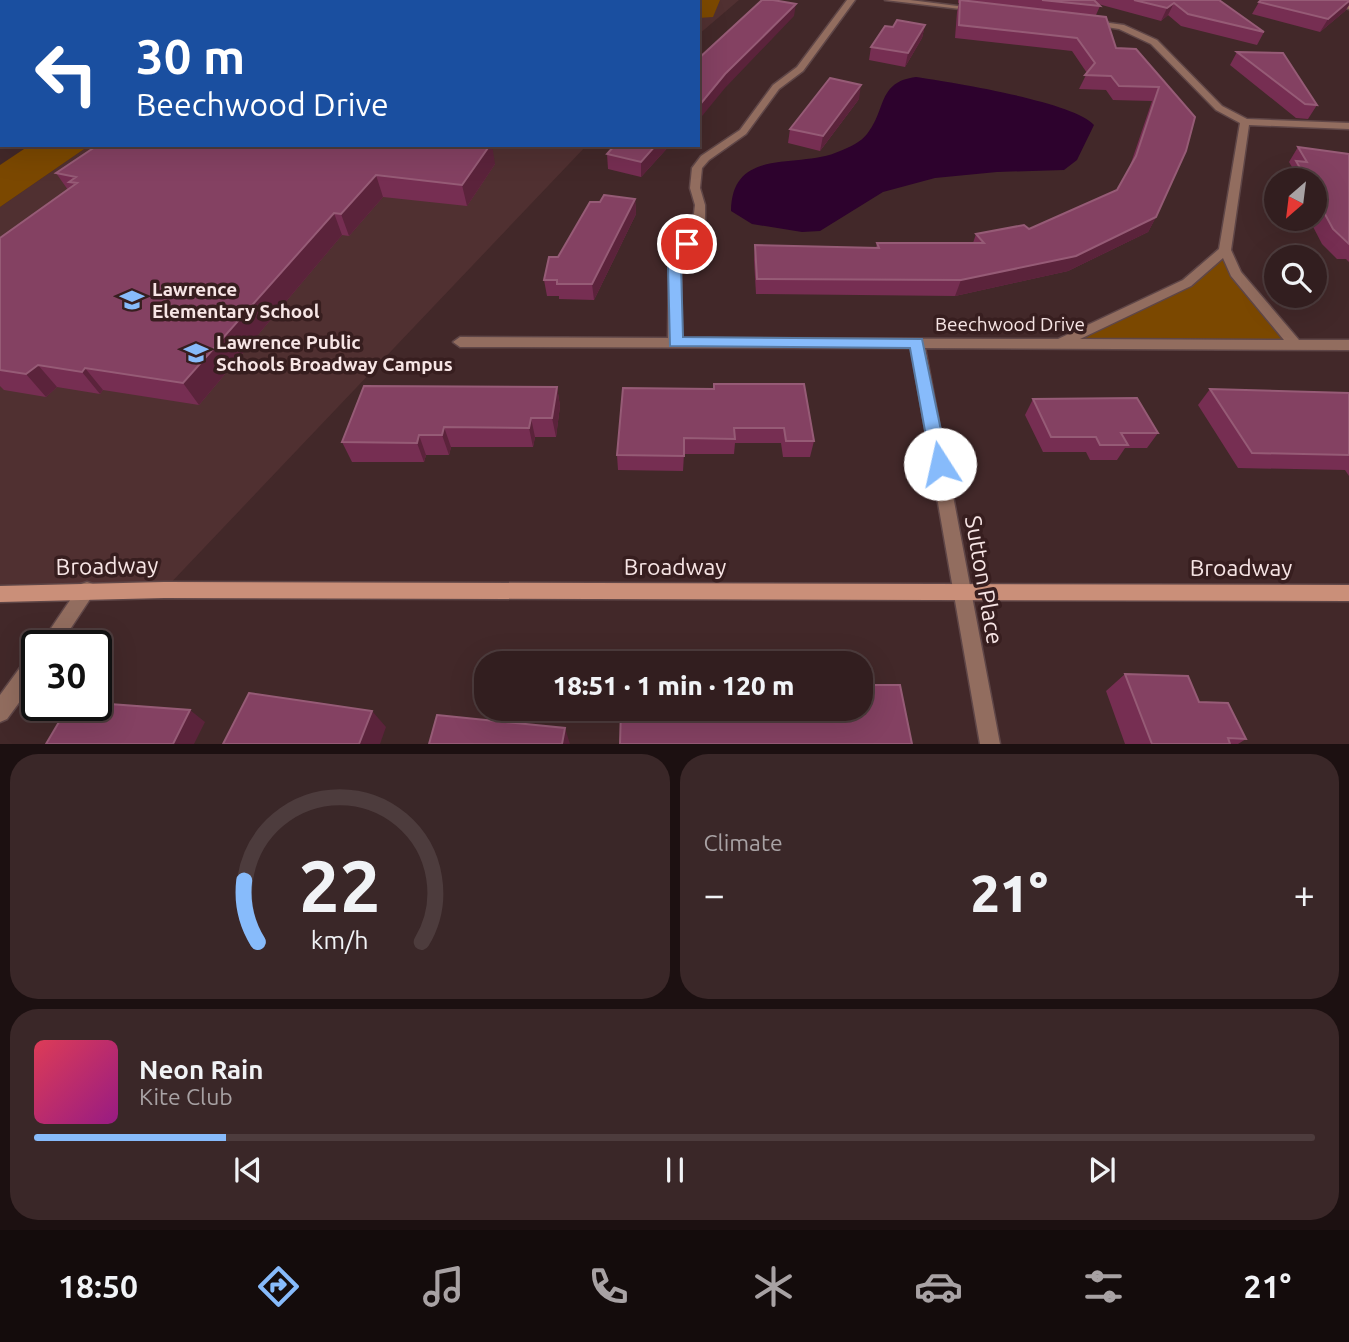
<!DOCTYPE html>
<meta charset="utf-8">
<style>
:root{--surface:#321e1f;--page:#3a2728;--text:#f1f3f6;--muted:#a8a2a4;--line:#4d3c3d;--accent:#87bbfb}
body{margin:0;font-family:Ubuntu,sans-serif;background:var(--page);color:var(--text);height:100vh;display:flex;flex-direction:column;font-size:26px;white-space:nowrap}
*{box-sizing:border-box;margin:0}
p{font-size:23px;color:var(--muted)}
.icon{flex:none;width:38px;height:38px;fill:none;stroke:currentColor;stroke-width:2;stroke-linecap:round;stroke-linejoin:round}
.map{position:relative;height:744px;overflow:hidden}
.drawer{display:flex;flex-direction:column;gap:10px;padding:10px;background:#1c1011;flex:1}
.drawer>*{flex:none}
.hud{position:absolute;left:0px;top:0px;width:700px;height:147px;box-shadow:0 7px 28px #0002,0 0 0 2px var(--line);background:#1a4fa0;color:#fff;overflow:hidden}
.needle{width:46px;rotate:208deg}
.tools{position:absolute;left:1264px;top:168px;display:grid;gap:14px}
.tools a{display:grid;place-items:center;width:63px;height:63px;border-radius:50%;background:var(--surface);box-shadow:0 7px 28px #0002,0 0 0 2px var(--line);font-size:35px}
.speed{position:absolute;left:21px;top:630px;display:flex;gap:14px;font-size:35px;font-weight:700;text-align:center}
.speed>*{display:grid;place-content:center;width:91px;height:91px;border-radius:50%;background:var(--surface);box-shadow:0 7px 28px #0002,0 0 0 2px var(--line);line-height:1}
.speed .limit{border:4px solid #111;border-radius:10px;background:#fff;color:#111}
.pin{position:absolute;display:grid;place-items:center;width:60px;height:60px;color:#fff;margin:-30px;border:4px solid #fff;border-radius:50%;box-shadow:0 2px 7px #0007}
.me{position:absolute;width:77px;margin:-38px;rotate:350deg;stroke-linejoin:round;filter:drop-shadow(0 0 5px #0008)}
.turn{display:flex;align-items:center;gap:24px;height:147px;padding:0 21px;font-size:32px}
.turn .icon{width:91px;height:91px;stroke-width:2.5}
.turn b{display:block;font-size:49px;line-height:60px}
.big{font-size:52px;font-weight:800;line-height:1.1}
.drawer .widget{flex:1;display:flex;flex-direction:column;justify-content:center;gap:10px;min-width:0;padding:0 24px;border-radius:28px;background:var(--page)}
.drawer .dial{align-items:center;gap:0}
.dial svg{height:182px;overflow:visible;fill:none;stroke:var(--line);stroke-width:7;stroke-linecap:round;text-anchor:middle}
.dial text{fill:var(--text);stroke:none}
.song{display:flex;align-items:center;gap:21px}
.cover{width:84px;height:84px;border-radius:10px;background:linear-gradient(135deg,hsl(350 70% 55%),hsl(310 70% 35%))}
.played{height:7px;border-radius:4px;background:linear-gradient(90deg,var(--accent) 15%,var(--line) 15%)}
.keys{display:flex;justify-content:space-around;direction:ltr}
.heat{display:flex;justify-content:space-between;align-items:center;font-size:38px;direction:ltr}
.drawer .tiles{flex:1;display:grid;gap:10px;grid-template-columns:1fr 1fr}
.widget:last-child{grid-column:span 2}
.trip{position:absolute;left:474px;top:651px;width:399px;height:70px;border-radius:28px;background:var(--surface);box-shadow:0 7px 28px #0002,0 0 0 2px var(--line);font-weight:800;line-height:70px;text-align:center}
.dock{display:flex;height:112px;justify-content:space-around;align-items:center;background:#140c0c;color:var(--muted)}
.dock .icon{width:49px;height:49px}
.dock .active{color:var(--accent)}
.dock b{font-size:32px;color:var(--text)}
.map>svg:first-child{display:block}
.built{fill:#503031}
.green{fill:#7b4800}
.water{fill:#2d022d}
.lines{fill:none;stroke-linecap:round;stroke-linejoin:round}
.street-casing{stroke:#5f4647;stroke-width:3}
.secondary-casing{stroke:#5f4647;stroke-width:3}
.street{fill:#926d5f;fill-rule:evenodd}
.secondary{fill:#ca8f79;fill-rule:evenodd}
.wall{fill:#762e52}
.shaded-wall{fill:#5b233b}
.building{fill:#844162;stroke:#965b76;stroke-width:2}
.route{fill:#87bbfb;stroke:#587aa3;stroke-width:2}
.labels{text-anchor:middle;stroke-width:7;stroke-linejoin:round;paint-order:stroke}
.poi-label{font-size:19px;font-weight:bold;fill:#f7e5e5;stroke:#371e1f;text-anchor:start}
.street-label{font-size:19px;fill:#f7e5e5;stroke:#371e1f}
.near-street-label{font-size:23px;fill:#f7e5e5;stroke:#371e1f}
</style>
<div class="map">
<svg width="1349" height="744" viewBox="0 0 1349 744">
<rect width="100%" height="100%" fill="#422829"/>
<!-- built -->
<path class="built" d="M419,0H739L698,35V2Z
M90,145H587L164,590L0,595V207Z"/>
<!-- green -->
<path class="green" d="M604,0H720L713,17L698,18V2Z
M30,145H90L0,207V165Z
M1225,250L1235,273L1296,345L1059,344L1187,283Z"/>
<!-- water -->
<path class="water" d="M916,77C951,82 1075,102 1094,125L1077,160L1064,170L997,172L935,178L883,192L820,231L802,232L752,224L731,211C732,145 800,170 840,151C850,147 861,142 867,134C887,109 877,82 916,77Z"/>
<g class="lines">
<!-- street casing -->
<g class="street-casing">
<path id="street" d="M847,0H855L803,71L779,89L746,134L709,160L702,168L700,188L705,205V222L681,266L682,338L1058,339L1183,280L1219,249L1240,123L1216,110L1151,44L1119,29L1088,24V20L1124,25L1157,40L1222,106L1247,119L1349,123V129L1249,125L1231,250L1241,272L1299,340H1349V350L925,348L1000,744H980L911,348L460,347L453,342L460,337L668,338L669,266L693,222L695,205L690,188L692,168L701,156L740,130L773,85L797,67ZM1223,258L1231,276L1284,340L1080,339L1191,286Z
M885,0H910L981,9L977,11Z
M1317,0H1330L1349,5V9Z
M87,582L93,584L96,590L59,646H39L81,584Z
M37,652V678L7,719L0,722V695L30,654Z"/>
</g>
<!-- secondary casing -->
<g class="secondary-casing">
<path id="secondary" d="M0,21H2L0,26Z
M164,582L1349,585V601L164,598L0,602V586Z"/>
</g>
<!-- street -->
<use href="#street" class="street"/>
<!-- secondary -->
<use href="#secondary" class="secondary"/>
</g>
<!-- wall -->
<path class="wall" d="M0,0H139L136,2H2V13H0Z
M958,0H1219L1264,32L1257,45L1181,26L1168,15L1161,21L1098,4L1100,6L1096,15L1116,48L1195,117L1156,217L1148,232L1068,271L955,296L756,294L754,260L755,245L876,248L877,243H973L976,234L1029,229L1117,190L1130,166L1152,101L1113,100L1106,90L1079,89L1087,73L1072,51L955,38L957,12L959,3H958Z
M1349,0V5L1345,11L1320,32L1252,14L1259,2Z
M925,25L922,38L905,67L869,60L871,47L893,27Z
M1237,52L1317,105L1308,119L1296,118L1230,65Z
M859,99L820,151L788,143L790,129Z
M615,145H670L641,177L608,169L607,154Z
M1298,147L1349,154V262L1346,259H1337L1322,244L1309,219H1314V180H1289L1286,176L1292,167L1289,162Z
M495,164L467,206L383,197L349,236L342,235L199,405L103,390L100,394L57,387L46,397L4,390L0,386V238L68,190L56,173Z
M635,199L636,214L594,300L559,299V296H547L544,280L558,257Z
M557,387L560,406L556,437H535L533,447H451L449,455H426L424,462H352L342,442Z
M714,389L814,441L810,457H783L781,443H735L734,454H684L683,471L618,470L617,455Z
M1210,389L1349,393V476L1345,470L1238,468L1198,405Z
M1033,399L1158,433L1147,448H1125L1117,460H1090L1086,452H1043L1025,415Z
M1125,674L1199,702L1246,739L1238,744H1125L1106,691Z"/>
<!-- shaded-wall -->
<path class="shaded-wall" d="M109,0H139L136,2H105Z
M1349,1V5L1345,11L1320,32L1328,19Z
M1174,3L1168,15L1161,21L1167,8Z
M796,4L794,16L725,88L698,121V107L725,74Z
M925,25L922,38L905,67L908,53Z
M2,70V92L0,94V71Z
M861,85L859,99L820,151L823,136Z
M490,145H492L495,164L467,206L462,185Z
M656,145H670L641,177V162Z
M376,175L383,197L349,236L341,214Z
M635,199L636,214L594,300L592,284Z
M334,213L342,235L199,405L183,383Z
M1156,217L1148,232L1068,271L955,296L961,280Z
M38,365L57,387L46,397L26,374Z
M85,368L103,390L100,394L82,372Z
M557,387L560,406L556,437L552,418Z
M531,418L535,437L533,447L529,428Z
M444,427L451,447L449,455L442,435Z
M419,435L426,455L424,462L417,443Z
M190,710L205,722L194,744H173Z
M372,711L386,727L380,744H359Z
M565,728L570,744H562Z"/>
<!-- building -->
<path class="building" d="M0,0H109L105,2H15L0,1Z
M762,0H773L796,4L725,74L698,107V59Z
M960,0L1106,17L1116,48L1136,49L1195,117L1186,151L1156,217L1076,256L961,280L757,279L755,245L879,248L877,243H984L976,234L1024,225L1029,229L1117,190L1136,156L1159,87L1119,86L1111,76L1085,75L1095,63L1077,38L959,25Z
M1042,0H1094L1100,6Z
M1134,0H1219L1264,32L1188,14L1174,3L1167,8Z
M1261,0H1349V1L1328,19L1259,2Z
M897,20L925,25L908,53L871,47L885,26L893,27Z
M2,40V70L0,71V41Z
M1237,52L1283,53L1317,105L1305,104Z
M830,78L861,85L823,136L790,129Z
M98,145H490L462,185L376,175L341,214L334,213L183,383L85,368L82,372L38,365L26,374L0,370V238L77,183L69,182L76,177L56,173Z
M615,145H656L641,162L607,154Z
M1298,147L1349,154V244L1333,229L1314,194V180H1307L1296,161L1307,162Z
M604,195L635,199L592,284H557V280H544L549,257H558L590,202H600Z
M714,384H804L814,441H786L784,428H734L735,439L684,438V456L617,455L623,388L714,389Z
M364,386L557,387L552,418H531L529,428L444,427L442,435H419L417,443L342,442Z
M1210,389L1349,393V455L1252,453Z
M1137,398L1158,433H1121L1128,445H1100L1096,437H1051L1033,399Z
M1125,674L1188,676L1199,702L1228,703L1246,739L1228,738L1230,744H1152Z
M861,685H900L912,744H620L621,709H861Z
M249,693L372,711L359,744H223Z
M96,703L190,710L173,744H46L69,705H96Z
M437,715L565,728L562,744H429Z"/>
<!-- route -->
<path class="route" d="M687,240L694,244L681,266L683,337L922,339L948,464L946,470H933L931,464L910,348L670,346L668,266L682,241Z"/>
<!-- icons -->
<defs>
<g id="school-bare" transform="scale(1.89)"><path d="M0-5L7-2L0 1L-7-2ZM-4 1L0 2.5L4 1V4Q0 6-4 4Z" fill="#87bbfb" stroke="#371e1f" stroke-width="2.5" paint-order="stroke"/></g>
</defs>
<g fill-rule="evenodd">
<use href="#school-bare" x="132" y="300"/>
<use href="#school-bare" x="196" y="353"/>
</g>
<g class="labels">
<!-- poi labels -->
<g class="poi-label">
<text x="152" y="296">Lawrence<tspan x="152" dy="22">Elementary School</tspan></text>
<text x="216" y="349">Lawrence Public<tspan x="216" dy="22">Schools Broadway Campus</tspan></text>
</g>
<!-- street labels -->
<g class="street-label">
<text x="1010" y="331">Beechwood Drive</text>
</g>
<!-- near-street labels -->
<g class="near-street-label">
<text transform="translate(107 566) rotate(-1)" y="8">Broadway</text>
<text x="675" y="575">Broadway</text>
<text x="1241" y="576">Broadway</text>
<text transform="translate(984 580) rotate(80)" y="8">Sutton Place</text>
</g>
</g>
</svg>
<div class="tools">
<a><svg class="needle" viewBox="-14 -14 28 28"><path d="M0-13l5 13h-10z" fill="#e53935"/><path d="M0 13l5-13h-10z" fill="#a8a2a4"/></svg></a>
<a><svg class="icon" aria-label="search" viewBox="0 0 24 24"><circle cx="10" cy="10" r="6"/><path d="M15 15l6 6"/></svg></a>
</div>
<div class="speed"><div class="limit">30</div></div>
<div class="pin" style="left:687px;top:244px;background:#d93025"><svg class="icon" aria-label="arrive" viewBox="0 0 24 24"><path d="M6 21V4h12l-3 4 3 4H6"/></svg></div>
<svg class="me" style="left:940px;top:464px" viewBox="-20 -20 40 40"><circle r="19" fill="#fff"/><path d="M0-13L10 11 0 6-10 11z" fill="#87bbfb"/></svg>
<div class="trip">18:51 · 1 min · 120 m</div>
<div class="hud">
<div class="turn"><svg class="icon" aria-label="left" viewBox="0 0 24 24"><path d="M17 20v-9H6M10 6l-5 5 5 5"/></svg><div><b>30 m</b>Beechwood Drive</div></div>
</div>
</div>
<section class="drawer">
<div class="tiles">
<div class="widget dial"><svg viewBox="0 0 100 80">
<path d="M14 69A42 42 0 1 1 86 69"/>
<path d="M14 69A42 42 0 0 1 8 42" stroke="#87bbfb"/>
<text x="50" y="56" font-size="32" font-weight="700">22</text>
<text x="50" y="72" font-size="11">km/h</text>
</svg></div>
<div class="widget"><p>Climate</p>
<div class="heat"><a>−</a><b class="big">21°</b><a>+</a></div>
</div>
<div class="widget">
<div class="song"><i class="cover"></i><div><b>Neon Rain</b><p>Kite Club</p></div></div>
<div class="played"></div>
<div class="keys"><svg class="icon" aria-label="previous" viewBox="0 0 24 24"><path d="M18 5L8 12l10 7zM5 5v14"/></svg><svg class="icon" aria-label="pause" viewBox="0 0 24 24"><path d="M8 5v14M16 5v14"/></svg><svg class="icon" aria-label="next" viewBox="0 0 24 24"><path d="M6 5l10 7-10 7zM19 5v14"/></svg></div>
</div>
</div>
</section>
<nav class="dock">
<b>18:50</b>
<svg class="icon active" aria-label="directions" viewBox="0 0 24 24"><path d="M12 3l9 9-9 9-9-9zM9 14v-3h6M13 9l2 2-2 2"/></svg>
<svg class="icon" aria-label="music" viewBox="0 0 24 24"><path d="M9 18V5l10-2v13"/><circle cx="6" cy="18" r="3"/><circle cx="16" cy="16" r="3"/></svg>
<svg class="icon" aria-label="phone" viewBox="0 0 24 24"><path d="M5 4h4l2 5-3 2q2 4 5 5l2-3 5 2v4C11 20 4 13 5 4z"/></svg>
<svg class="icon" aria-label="climate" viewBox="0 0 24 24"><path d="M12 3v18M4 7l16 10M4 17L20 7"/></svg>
<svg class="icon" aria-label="car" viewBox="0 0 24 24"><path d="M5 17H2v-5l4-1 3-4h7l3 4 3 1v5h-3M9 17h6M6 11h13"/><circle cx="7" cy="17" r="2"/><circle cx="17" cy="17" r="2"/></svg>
<svg class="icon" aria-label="filters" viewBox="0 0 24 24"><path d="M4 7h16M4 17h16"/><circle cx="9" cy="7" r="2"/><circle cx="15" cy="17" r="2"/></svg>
<b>21°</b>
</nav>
